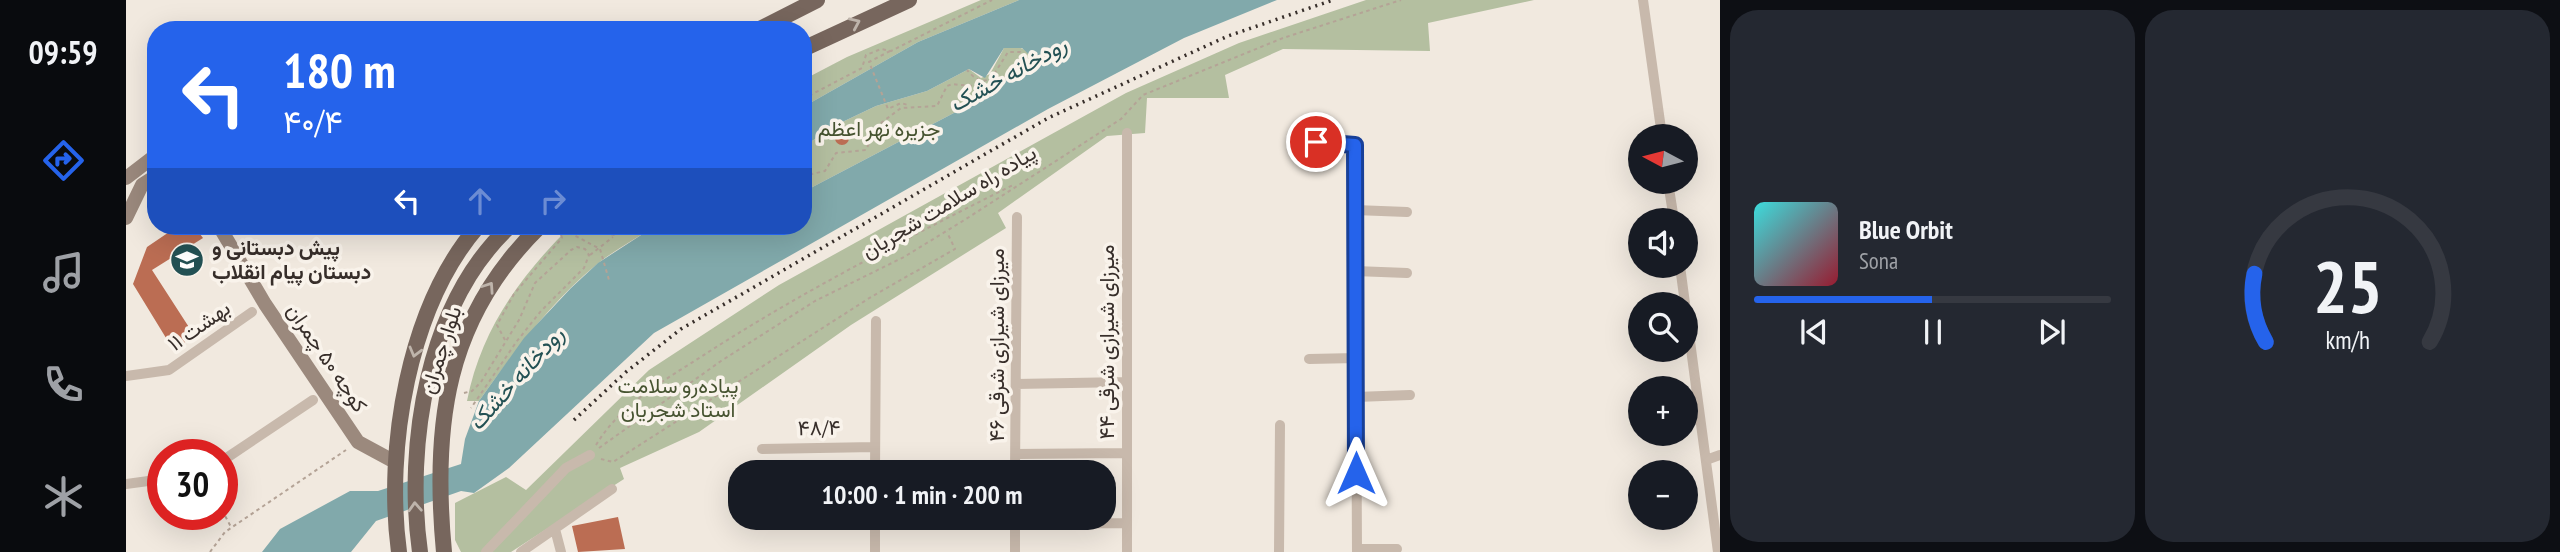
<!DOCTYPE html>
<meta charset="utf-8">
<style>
:root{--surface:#171b24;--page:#242831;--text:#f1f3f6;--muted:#9ea1a6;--line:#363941;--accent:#2563eb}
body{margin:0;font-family:"PT Sans Narrow",Vazirmatn,sans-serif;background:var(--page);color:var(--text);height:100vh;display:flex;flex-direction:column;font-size:26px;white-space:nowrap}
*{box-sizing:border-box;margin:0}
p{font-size:23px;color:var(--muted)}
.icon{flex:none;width:38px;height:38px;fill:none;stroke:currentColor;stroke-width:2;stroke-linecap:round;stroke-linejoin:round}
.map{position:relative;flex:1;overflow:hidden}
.side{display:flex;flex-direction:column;gap:10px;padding:10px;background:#0d0f14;width:840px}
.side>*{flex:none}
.top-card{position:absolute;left:21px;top:21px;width:665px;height:214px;border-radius:28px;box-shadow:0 7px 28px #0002;background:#2563eb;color:#fff;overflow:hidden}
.needle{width:46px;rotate:277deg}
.fabs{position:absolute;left:1502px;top:124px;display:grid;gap:14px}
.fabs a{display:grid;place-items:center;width:70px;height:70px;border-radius:50%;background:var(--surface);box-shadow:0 7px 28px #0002;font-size:35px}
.speed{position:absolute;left:21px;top:439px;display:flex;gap:14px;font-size:35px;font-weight:700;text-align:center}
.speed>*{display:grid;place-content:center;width:91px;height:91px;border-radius:50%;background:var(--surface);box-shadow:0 7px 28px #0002;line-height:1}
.speed .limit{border:10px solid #d22;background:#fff;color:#111}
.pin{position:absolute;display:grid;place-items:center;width:60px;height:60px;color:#fff;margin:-30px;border:4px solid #fff;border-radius:50%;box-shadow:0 2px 7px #0007}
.me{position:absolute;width:77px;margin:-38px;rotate:0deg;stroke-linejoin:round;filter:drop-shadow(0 0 5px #0008)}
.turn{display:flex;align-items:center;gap:24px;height:147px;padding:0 21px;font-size:32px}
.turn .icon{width:91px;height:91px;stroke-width:2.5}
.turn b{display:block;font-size:49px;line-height:60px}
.lanes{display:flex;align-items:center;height:66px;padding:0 21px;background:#0003;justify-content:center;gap:35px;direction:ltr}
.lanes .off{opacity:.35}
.side .tile{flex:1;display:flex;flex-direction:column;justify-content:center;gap:10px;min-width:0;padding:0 24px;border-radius:28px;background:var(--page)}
.side .dial{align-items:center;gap:0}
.dial svg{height:182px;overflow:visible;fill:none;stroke:var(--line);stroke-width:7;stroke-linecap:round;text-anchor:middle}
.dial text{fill:var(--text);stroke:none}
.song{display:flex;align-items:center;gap:21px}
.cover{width:84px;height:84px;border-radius:10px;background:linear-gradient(135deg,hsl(180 70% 55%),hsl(350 70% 35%))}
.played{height:7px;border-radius:4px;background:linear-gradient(90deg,var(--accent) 50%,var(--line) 50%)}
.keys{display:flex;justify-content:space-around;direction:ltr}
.side .tiles{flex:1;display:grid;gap:10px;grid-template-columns:repeat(2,1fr)}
.trip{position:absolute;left:602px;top:460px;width:388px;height:70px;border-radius:28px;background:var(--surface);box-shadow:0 7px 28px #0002;font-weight:800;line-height:70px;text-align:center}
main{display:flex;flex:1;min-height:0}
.dock{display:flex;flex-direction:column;width:126px;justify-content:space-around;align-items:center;background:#090b0e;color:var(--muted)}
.dock .icon{width:49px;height:49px}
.dock .selected{color:var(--accent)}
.dock b{font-size:32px;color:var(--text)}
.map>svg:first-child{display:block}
.green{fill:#b4bfa0}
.water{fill:#81a9ab}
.building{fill:#bb6d53}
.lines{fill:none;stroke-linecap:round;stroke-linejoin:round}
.path{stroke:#b4a396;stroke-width:2;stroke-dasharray:3.5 3.5;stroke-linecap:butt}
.street{stroke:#c8b9ac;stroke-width:10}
.secondary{stroke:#9b897d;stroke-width:14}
.primary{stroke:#77665d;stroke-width:16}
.rail{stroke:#372e2a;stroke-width:3.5;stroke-dasharray:2 5;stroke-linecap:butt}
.oneway{stroke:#beb4ab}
.route-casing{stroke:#184099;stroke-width:18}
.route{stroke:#2563eb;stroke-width:12}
.labels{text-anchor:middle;stroke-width:7;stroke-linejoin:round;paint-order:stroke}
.park-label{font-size:21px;fill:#465330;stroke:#f9f3eb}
.street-label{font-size:21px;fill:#372e2a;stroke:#f9f3eb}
.poi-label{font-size:21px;font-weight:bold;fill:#372e2a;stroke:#f9f3eb;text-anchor:start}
.water-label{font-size:23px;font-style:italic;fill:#235154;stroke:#f9f3eb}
</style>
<main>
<nav class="dock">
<b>09:59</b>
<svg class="icon selected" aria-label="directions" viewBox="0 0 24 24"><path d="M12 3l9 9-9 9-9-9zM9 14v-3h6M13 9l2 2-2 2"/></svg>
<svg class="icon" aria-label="music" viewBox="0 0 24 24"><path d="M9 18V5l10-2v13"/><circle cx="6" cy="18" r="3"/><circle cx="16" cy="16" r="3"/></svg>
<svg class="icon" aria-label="phone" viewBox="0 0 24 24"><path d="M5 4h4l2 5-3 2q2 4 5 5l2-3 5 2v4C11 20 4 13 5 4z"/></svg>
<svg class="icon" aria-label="climate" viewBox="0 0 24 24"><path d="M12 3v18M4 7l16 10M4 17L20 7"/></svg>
</nav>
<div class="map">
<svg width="1594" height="552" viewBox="0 0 1594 552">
<rect width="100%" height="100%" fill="#f1e9df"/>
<!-- green -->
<path class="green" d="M855,0H893L792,42L677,107V80L721,57Z
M1240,0H1408L1302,23L1304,51L1157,49L1099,75L1103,98H1021L1019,133L981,136L872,213L880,228L725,325L573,432L494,468L498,479L385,552H335L329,540V503L380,477L400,490L523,370L653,285L1000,93L1113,43Z
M887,46C901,48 909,56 902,70L875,82L845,104L677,192V147L710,125L750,106L801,91L843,69L855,78L864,74L878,48Z
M445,226H529C510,239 488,250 470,265C423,304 388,352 353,401H341C355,330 394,276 445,226Z"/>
<!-- water -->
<path class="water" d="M893,0H1151L1058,38L922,109L528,333L383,468L348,493L335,491L250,521L225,552H136L154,529L224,491H252L335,464L339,439L353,401L398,338L445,288L472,263L529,226H677V192L845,104L875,82L902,70C907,59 904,55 896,48H878L859,78L843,69L801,91L750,106L710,125L677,147V107L792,42Z"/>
<!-- building -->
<path class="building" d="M709 138a7 7 0 1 1 14 0a7 7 0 1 1-14 0Z
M52,226H68L77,238L26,270L68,335L48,351L7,284L21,247Z
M492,517L499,549L452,552L446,526Z"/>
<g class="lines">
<!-- path -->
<path class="path" d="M764,51L743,62L762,109L775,103L782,105
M677,99L736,68L740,55L755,49L765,51L866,0
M677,176L699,171L710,153L740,150L751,126L775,108L811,106L821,86L826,84C867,89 862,84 897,68L900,58L894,52H882L865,79C854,83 848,78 841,70
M431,226L474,249L483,280
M444,226L489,235L509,226
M464,255L487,237
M379,340L371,325L388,294L436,238L433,228
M338,393L346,391L355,382L393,320L409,283L445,250L451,247L459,249L463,255L458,268L415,311L391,341L345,408
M470,445C496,402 543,378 584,351C681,289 783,237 887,185
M473,448L595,361L689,301L778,257L840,219L995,119L1017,95L1157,38L1275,0
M475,459L487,462L745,297L829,249L821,232
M96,510L105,527
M84,552L99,532L220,450"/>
<!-- street -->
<path class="street" d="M1517,0L1536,136
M1001,133V552
M1190,142L1229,145L1231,552
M1542,182L1548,220
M1229,210L1281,212
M1554,266L1592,552
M1229,271L1281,273
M1183,359L1230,358
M0,376L43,370L126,312
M890,384L1000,382
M1230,397L1284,395
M636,449L749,447
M890,454L999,453
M1580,460L1594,455
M96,461L187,400
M749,472L750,321
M889,472L891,217
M0,484L37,479
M889,524L1001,523
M429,529L435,552
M1231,549H1271
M360,552L440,468L464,455
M395,552L486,489
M749,552V518
M889,552V519
M1153,552L1154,425"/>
<!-- secondary -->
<path class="secondary" d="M0,178L30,155
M0,218L16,185L30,176
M93,226L139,304L232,442L269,462"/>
<!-- primary -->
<path class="primary" d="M632,30L691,0
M677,49L783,0
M273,552C259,449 282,307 352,226
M294,552C279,445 301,303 384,226
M318,552C306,425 319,319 414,226"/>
<!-- rail -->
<path class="rail" d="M448,420L500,372L555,329L922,118L1102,36L1207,0"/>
</g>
<!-- one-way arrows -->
<defs><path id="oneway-chevron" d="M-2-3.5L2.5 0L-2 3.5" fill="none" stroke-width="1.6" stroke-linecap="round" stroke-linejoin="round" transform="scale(1.75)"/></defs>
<g class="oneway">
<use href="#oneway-chevron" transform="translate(729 23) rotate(-24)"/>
<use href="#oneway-chevron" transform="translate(363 287) rotate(-56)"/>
<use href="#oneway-chevron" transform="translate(289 352) rotate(105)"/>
<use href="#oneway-chevron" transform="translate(289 507) rotate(-93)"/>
</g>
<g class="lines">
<!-- route casing -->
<g class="route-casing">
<path id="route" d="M1190,142L1229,145L1230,473"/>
</g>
<!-- route -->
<use href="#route" class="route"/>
</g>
<!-- icons -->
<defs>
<g id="school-disc" transform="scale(1.75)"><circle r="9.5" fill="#235154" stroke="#f9f3eb"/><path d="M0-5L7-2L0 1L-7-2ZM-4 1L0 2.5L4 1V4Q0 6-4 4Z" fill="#fff"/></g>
</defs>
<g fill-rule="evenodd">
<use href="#school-disc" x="61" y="260"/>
</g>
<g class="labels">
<!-- park labels -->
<g class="park-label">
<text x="753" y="136">جزیره نهر اعظم</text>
<text x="552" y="393">پیاده‌رو سلامت<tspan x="552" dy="24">استاد شجریان</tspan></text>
</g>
<!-- street labels -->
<g class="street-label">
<text transform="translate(823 202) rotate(-31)" y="7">پیاده راه سلامت شجریان</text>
<text transform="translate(73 326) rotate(-35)" y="7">۱۱ بهشت</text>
<text transform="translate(981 342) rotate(-90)" y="7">۴۴ میرزای شیرازی شرقی</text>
<text transform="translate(871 345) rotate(-90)" y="7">۴۶ میرزای شیرازی شرقی</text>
<text transform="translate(315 350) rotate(-72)" y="7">بلوار چمران</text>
<text transform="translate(201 358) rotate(56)" y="7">کوچه ۵۰ چمران</text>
<text transform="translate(693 428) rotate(-1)" y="7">۴۸/۴</text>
</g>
<!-- poi labels -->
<g class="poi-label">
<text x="86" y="255">پیش دبستانی و<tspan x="86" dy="24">دبستان پیام انقلاب</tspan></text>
</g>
<!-- water labels -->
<g class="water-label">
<text transform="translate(882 74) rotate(-29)" y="8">رودخانه خشک</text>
<text transform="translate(390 378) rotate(-48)" y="8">رودخانه خشک</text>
</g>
</g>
</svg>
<div class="fabs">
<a><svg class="needle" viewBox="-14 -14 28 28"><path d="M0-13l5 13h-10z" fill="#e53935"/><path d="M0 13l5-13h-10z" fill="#9ea1a6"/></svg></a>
<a><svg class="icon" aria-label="sound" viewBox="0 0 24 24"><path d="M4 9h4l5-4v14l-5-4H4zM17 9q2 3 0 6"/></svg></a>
<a><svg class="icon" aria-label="search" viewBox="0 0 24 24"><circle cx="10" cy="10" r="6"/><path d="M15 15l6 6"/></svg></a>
<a>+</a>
<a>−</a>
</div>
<div class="speed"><div class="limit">30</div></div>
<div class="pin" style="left:1190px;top:142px;background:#d93025"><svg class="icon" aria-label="arrive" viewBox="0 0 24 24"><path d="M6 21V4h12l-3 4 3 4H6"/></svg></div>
<svg class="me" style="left:1230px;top:473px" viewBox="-20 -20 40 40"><path d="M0-17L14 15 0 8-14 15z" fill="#2563eb" stroke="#fff" stroke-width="4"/></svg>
<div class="trip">10:00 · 1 min · 200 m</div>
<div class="top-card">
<div class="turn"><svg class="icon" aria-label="left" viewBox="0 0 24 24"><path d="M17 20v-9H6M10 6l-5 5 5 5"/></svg><div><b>180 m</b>۴۰/۴</div></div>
<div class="lanes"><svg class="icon" aria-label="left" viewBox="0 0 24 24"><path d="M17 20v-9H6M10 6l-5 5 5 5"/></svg><svg class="icon off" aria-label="ahead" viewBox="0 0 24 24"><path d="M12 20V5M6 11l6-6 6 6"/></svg><svg class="icon off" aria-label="right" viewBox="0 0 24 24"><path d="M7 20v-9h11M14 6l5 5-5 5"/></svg></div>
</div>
</div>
<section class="side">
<div class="tiles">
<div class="tile">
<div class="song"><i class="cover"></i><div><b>Blue Orbit</b><p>Sona</p></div></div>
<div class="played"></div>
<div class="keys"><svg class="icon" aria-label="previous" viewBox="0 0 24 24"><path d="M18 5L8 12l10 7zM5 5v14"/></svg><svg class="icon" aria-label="pause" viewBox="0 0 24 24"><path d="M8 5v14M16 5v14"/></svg><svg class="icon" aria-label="next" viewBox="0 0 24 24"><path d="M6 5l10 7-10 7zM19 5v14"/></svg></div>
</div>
<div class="tile dial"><svg viewBox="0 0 100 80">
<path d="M14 69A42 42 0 1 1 86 69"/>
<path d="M14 69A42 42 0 0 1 9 39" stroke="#2563eb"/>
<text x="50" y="56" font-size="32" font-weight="700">25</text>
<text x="50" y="72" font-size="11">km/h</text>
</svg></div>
</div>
</section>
</main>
